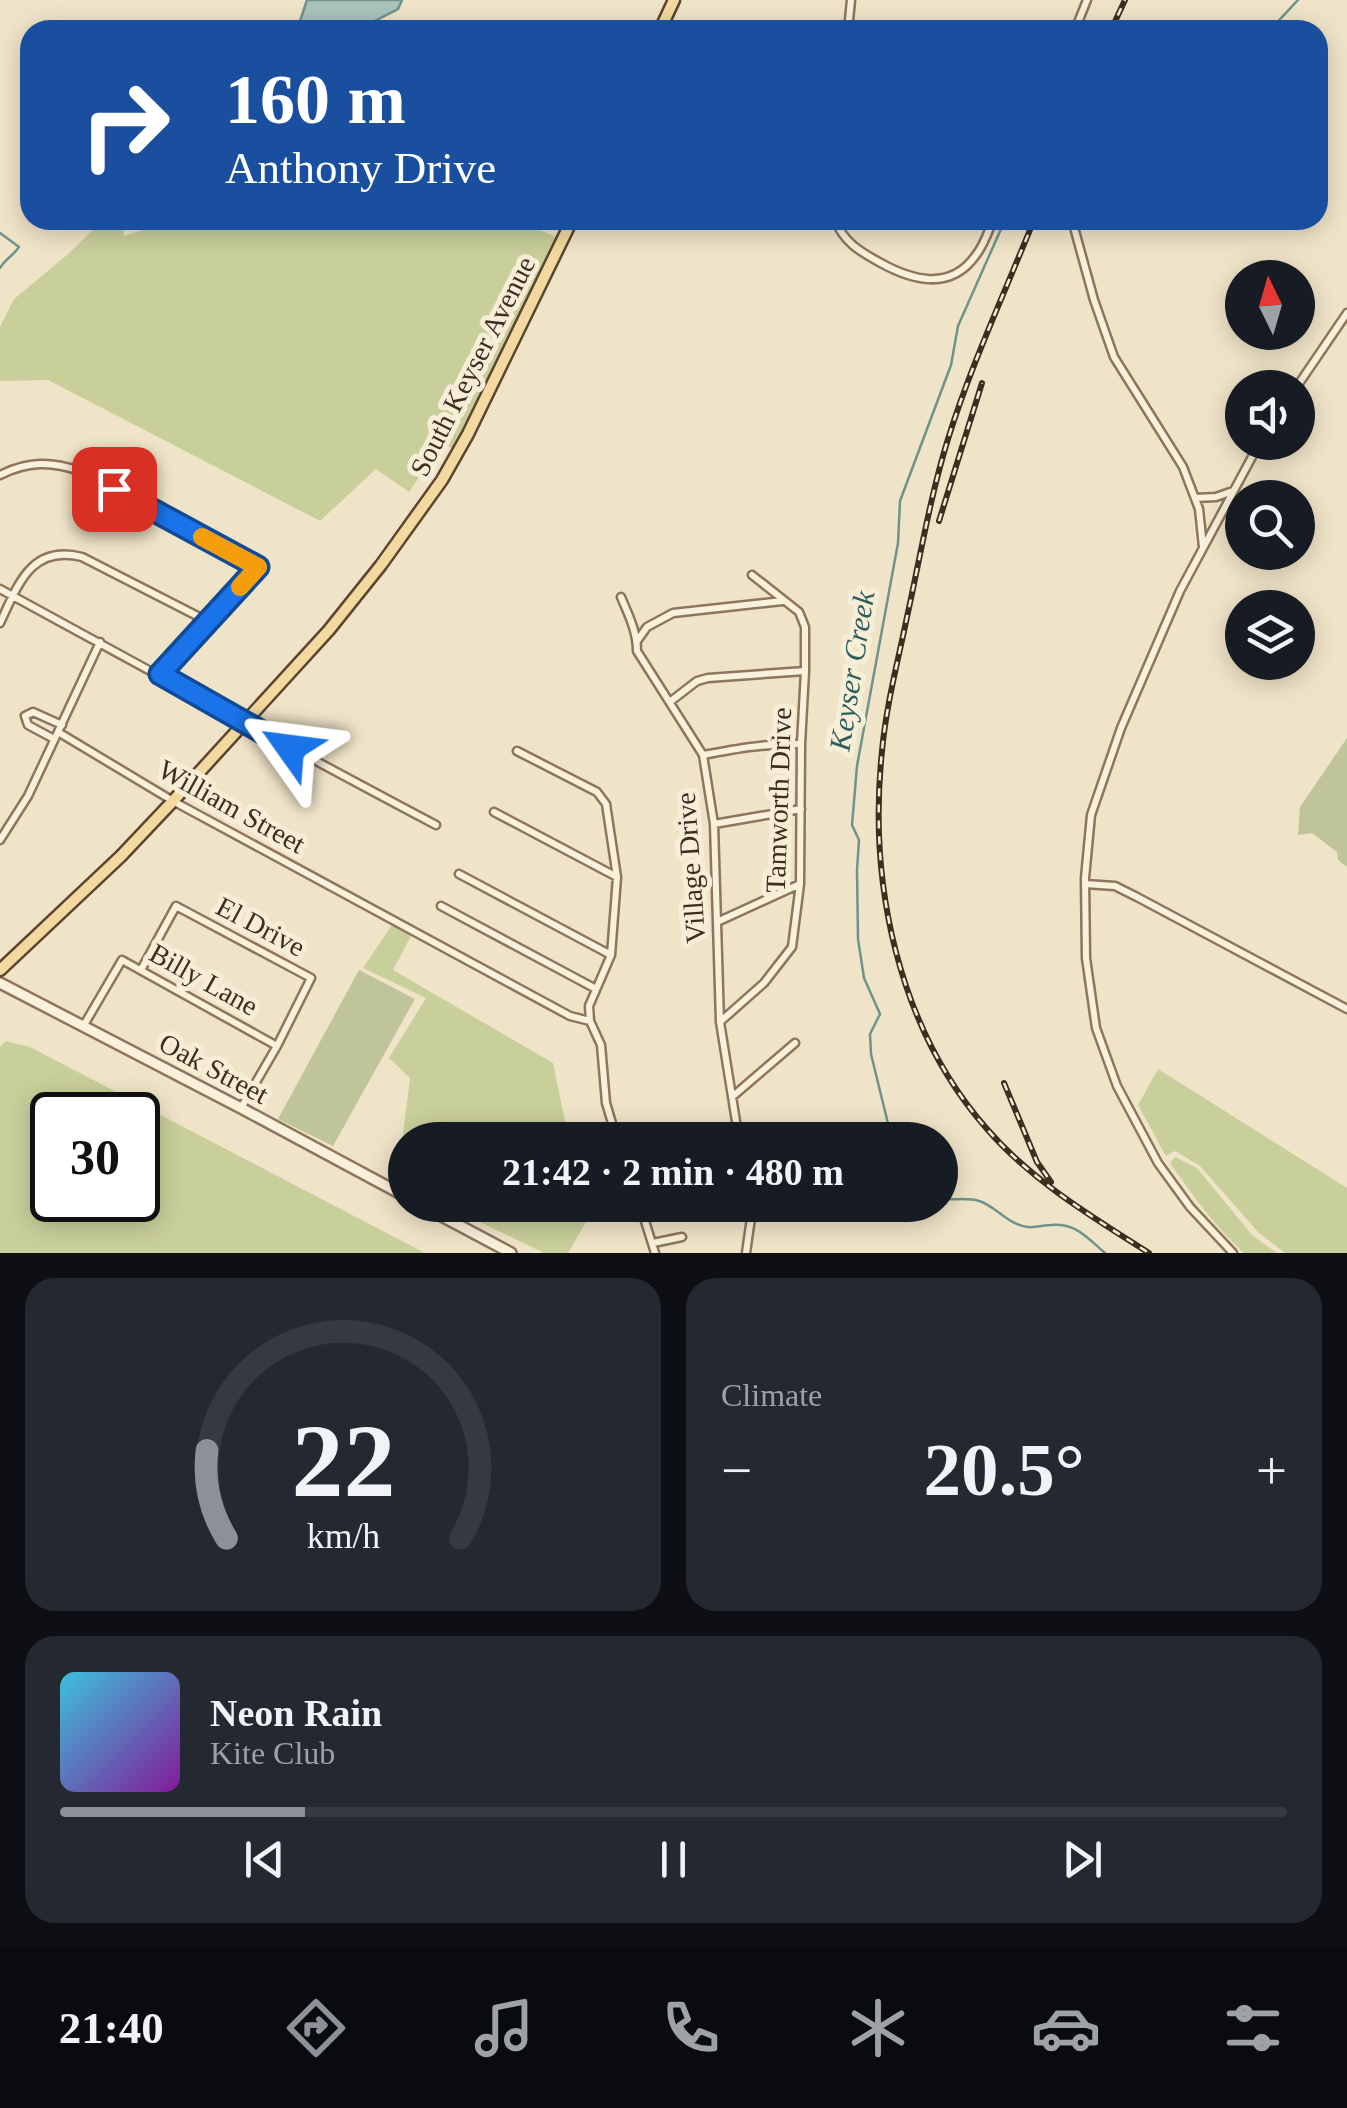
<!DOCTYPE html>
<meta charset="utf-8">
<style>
:root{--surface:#171b24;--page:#242831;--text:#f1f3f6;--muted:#9ea1a6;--line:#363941;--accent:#8c9099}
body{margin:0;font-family:Georgia,serif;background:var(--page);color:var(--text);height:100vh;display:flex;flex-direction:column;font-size:38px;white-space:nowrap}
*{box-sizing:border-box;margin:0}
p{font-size:32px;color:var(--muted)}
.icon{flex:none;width:55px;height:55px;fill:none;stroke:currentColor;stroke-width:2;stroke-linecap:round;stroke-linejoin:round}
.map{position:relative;height:1253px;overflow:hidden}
.panel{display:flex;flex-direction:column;gap:25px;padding:25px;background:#0d0f14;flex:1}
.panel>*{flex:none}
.guide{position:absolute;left:20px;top:20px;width:1308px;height:210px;border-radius:30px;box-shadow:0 5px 25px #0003;background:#1a4fa0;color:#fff;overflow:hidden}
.needle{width:65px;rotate:355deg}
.fabs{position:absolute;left:1225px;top:260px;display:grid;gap:20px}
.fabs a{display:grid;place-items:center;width:90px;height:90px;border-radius:50%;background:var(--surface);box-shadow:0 5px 25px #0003;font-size:50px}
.speed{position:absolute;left:30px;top:1092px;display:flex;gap:20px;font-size:50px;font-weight:700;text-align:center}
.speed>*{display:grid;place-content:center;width:130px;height:130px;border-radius:50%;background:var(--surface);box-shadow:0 5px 25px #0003;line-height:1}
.speed .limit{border:5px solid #111;border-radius:15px;background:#fff;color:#111}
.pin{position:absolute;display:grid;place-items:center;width:85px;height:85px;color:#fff;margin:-42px;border-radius:20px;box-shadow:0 5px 15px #0006}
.me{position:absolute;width:110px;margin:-55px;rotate:301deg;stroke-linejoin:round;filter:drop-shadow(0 0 8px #0008)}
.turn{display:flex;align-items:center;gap:35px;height:210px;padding:0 40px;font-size:45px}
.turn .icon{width:130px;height:130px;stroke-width:2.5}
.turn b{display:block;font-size:70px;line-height:85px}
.big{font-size:75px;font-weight:800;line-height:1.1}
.panel .card{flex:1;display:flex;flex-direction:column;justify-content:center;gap:15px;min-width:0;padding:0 35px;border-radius:30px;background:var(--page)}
.panel .dial{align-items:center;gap:0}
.dial svg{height:260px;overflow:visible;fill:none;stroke:var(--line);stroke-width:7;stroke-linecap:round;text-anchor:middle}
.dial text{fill:var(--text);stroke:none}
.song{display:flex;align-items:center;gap:30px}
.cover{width:120px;height:120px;border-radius:15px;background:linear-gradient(135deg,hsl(190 70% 55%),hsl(290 70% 35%))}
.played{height:10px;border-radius:5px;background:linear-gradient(90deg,var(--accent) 20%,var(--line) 20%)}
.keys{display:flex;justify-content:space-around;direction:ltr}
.heat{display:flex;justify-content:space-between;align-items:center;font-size:55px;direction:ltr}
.panel .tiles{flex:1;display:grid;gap:25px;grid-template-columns:1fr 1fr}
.card:last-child{grid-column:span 2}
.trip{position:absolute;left:388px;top:1122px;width:570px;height:100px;border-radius:50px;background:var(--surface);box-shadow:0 5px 25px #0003;font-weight:800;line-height:100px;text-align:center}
.tabs{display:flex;height:160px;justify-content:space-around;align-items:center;background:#090b0e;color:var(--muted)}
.tabs .icon{width:70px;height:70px}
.tabs .selected{color:var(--accent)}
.tabs b{font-size:45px;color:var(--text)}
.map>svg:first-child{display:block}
.green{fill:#c9cf9b;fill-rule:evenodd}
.cemetery{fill:#bfc49a}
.water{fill:#a9c4bc;stroke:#6f938a;stroke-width:2.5}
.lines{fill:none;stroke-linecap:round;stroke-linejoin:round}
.stream{stroke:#6f938a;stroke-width:2.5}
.minor-casing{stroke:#8d765c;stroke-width:11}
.tertiary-casing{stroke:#8d765c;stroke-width:14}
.primary-casing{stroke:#5b4430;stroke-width:15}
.minor{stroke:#faf1dc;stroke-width:6}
.tertiary{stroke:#faf1dc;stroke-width:9}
.primary{stroke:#f3d9a0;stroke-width:10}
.rail-casing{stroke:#3d2e20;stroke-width:6}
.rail{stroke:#f7eed8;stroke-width:2.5;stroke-dasharray:8;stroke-linecap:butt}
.route-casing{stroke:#114b97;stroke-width:25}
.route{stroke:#1a73e8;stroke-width:18}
.slow{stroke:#f59e0b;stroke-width:18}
.labels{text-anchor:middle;stroke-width:10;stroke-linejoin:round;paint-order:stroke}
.street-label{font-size:28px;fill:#3d2e20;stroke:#f7eed8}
.water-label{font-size:30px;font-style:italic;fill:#2f5d5a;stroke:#f7eed8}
</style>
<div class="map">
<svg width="1347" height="1253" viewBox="0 0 1347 1253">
<rect width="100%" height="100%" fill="#f0e4c8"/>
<!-- green -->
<path class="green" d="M99,220H122L124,236L159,225L157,220H516L556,237L539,279L453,449L443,442L409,492L376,469L320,521L48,380L0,381V327L14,299L67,255L99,224Z
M392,925L411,936L393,970L553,1063L569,1140H405V1186L397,1182L410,1078L389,1058L426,998L363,968Z
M6,1041L30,1047L425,1253H0V1047ZM138,1115V1200H52V1115Z
M1158,1069L1347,1188V1253H1285L1258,1232L1200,1166L1175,1151L1166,1156L1138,1105Z
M1175,1157L1197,1168L1252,1235L1277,1253H1244C1215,1227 1192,1194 1170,1163Z
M445,1205H582L586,1222L568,1253H544Z"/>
<!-- cemetery -->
<path class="cemetery" d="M1347,738V867L1338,860L1337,852L1312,833L1298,835L1300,807Z
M359,970L415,999L333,1146L278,1119Z"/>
<!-- water -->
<path class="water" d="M307,0H402L398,9L357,30H297Z"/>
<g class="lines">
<!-- stream -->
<path class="stream" d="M1270,30L1298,0
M0,233L19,247C13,256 5,259 0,268
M892,1140L871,1054L870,1034L880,1014L864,978L858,939L857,870L859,840L852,825L857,766L898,543L900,501L951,365L958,326L1005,220
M940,1198C953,1201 967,1197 979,1201C996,1206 1008,1225 1028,1227C1035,1228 1044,1225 1051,1225C1077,1223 1087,1238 1105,1253"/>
<!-- minor casing -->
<g class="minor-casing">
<path id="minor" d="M848,30L851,0
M1075,30L1087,0
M835,220C844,242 859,251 879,262C911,280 950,292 976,255C984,245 988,232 993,220
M1072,220L1094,300L1114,357L1183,467L1199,509L1203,547
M1296,388L1347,313
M0,475C28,461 51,461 80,471L259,567L160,675
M1195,498L1216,497L1233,491
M0,589C145,668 290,748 436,825
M621,597C628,614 637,631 637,651L703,755L714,824L720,1022L739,1140
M0,623C18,585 31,544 82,557L209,622
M637,641L647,627L673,613L783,601
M671,701L697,681L708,678L805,671
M58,732L173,801L570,1016L590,1021
M54,739L28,725L25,716L33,712L62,725
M517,751L597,792L606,804L617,877L611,955L589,1006L590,1021L601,1045L606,1103L617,1140
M703,755C735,749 767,743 801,744
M494,812L617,877
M714,824L801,809
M0,840L28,796L100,642
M459,874L611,955
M1085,884L1115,886L1137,897L1347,1009
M441,906L596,989
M717,922L800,884
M141,970L176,906L311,978L277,1046L241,1108
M721,1021L764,983L792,947L800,884L801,744L805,671V627L799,612L752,575
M84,1025L122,960L277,1046
M732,1097L795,1043
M640,1205L655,1253
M653,1243L682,1237
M746,1253L751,1218L750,1205
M1233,1253L1190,1207L1158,1163L1117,1086L1096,1028L1086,958L1085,878L1091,815L1121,728L1180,591L1260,442"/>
</g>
<!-- tertiary casing -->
<g class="tertiary-casing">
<path id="tertiary" d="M0,983L241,1108L405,1196
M421,1205L511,1253"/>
</g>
<!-- primary casing -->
<g class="primary-casing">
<path id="primary" d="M660,30L674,0
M0,970L121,856L173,801L329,630L381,565L442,480L468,434L572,220"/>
</g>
<!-- minor -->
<use href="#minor" class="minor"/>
<!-- tertiary -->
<use href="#tertiary" class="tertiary"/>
<!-- primary -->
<use href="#primary" class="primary"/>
<!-- rail casing -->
<g class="rail-casing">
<path id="rail" d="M1111,30L1125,0
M1034,220C1005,292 971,365 948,439C930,497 920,558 907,617C898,661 886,706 882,751C868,883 898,1028 987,1129C1032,1181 1091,1216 1149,1253
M939,521L982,383
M1004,1083L1037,1162L1051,1182"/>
</g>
<!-- rail -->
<use href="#rail" class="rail"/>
</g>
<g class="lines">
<!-- route casing -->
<g class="route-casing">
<path id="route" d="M114,489L258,567L160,674L290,748"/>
</g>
<!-- route -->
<use href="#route" class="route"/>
<!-- slow -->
<path class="slow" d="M202,537L258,567L240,587"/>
</g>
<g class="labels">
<!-- street labels -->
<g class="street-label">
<text transform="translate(472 366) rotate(-63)" y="10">South Keyser Avenue</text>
<text transform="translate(778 800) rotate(-88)" y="10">Tamworth Drive</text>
<text transform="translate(232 806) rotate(29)" y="10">William Street</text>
<text transform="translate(690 868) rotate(-94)" y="10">Village Drive</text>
<text transform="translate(261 926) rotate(28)" y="10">El Drive</text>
<text transform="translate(204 979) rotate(29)" y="10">Billy Lane</text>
<text transform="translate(214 1068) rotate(28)" y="10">Oak Street</text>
</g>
<!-- water labels -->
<g class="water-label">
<text transform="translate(852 671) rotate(-81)" y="10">Keyser Creek</text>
</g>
</g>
</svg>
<div class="fabs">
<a><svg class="needle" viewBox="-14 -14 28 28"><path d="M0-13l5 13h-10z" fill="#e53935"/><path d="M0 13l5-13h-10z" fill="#9ea1a6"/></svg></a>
<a><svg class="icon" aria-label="sound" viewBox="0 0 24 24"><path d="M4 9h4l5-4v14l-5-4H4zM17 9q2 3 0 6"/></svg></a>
<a><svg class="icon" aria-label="search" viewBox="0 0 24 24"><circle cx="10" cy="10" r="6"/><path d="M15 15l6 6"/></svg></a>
<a><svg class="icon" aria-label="layers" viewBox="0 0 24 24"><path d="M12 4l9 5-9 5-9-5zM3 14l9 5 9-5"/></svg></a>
</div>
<div class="speed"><div class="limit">30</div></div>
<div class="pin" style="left:114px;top:489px;background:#d93025"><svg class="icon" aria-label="arrive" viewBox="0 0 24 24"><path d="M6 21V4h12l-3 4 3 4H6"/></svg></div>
<svg class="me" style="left:290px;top:748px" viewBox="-20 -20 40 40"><path d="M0-17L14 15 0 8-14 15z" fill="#1a73e8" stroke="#fff" stroke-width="4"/></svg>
<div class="trip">21:42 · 2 min · 480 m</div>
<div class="guide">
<div class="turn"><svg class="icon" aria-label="right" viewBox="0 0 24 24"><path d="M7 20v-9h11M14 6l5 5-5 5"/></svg><div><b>160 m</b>Anthony Drive</div></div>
</div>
</div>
<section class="panel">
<div class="tiles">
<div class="card dial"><svg viewBox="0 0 100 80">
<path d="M14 69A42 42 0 1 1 86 69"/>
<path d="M14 69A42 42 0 0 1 8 42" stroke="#8c9099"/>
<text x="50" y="56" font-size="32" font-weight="700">22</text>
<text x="50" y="72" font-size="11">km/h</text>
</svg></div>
<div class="card"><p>Climate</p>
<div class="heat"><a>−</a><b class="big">20.5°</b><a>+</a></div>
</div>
<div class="card">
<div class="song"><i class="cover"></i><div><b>Neon Rain</b><p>Kite Club</p></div></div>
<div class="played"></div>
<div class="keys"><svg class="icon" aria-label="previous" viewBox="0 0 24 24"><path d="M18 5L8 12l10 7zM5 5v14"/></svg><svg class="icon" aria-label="pause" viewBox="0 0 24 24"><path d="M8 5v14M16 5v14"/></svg><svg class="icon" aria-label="next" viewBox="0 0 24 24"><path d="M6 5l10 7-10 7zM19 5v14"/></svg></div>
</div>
</div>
</section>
<nav class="tabs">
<b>21:40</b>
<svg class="icon selected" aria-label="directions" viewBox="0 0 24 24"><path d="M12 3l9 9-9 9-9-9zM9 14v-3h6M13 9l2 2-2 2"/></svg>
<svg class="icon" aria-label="music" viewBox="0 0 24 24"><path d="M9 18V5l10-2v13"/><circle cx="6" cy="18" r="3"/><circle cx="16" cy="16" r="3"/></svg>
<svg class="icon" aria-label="phone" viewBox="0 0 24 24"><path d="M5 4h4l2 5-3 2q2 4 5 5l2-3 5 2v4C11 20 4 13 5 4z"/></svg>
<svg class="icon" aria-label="climate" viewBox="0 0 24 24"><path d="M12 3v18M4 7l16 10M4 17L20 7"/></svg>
<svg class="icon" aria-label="car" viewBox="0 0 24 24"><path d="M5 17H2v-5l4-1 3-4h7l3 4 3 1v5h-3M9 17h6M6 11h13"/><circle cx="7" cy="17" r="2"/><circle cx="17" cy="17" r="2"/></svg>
<svg class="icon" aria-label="filters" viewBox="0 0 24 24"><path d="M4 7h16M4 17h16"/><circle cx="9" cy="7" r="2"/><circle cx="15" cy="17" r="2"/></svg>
</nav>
